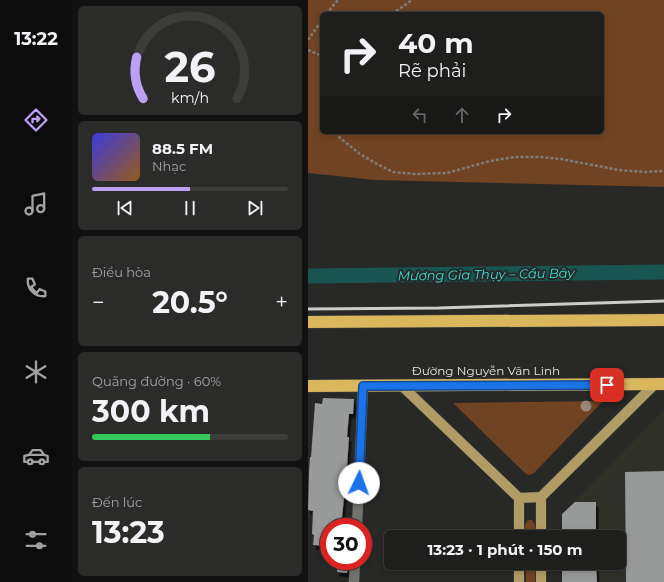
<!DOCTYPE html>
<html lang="vi">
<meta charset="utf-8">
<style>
:root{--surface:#1e1f1d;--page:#2b2c2a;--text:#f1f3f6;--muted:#a1a2a4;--line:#3c3d3b;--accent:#bca0f2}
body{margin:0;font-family:Montserrat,sans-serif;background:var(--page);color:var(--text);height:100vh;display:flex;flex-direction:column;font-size:15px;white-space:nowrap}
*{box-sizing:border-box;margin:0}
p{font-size:13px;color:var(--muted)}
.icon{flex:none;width:22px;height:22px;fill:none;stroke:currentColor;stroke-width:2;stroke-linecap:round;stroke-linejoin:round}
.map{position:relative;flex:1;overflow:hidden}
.drawer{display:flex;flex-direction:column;gap:6px;padding:6px;background:#101110;width:236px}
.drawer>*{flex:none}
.banner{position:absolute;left:12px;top:12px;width:284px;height:122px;border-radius:6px;box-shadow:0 2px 6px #0003,0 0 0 1px var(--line);background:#1e1f1d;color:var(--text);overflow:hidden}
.speed{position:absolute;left:12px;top:518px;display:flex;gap:8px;font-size:20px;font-weight:700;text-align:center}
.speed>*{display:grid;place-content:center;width:52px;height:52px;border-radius:50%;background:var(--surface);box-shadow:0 2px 6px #0003,0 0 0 1px var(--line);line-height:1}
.speed .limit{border:6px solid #d22;background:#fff;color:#111}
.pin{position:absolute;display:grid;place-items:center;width:34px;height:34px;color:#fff;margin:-17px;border-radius:8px;box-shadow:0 2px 6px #0006}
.me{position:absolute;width:44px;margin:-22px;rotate:3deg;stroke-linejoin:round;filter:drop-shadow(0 0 3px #0008)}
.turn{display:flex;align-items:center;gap:14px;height:84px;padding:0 12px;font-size:18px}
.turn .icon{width:52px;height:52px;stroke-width:2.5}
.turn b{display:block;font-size:28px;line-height:34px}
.lanes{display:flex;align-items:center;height:38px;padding:0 12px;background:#0003;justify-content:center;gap:20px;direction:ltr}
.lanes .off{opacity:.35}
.big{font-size:30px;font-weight:700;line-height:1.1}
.drawer .widget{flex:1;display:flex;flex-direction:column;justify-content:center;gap:6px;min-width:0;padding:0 14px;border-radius:6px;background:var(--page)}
.drawer .dial{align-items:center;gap:0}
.dial svg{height:104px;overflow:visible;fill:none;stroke:var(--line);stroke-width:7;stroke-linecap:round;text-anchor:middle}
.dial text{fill:var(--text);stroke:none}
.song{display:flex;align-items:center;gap:12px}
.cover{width:48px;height:48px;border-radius:6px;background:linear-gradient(135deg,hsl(240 70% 55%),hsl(30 70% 35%))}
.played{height:4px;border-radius:2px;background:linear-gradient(90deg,var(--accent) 50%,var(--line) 50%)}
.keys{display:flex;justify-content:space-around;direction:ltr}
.heat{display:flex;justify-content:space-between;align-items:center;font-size:22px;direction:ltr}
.charge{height:6px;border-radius:3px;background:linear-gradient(90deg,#34c759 60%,var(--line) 0)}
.trip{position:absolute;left:76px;top:530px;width:242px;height:40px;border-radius:6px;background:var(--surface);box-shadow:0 2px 6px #0003,0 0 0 1px var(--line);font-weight:700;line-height:40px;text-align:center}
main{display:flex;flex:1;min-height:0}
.dock{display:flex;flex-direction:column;width:72px;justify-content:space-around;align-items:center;background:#0c0c0c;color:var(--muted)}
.dock .icon{width:28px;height:28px}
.dock .on{color:var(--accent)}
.dock b{font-size:18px;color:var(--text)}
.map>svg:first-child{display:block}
.built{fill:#2f3129}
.green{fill:#704323;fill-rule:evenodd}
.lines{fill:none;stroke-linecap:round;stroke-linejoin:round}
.canal{stroke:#195652;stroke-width:15}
.building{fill:#979a98;filter:url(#shadow)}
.minor-casing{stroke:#444543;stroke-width:11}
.major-casing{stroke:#444543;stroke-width:11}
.highway-casing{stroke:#444543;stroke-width:13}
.path{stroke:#7d7e7c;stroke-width:2.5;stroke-dasharray:3 2;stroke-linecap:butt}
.minor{stroke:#72736f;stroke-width:10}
.major{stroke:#b09c64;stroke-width:10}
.highway{stroke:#dab75d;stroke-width:12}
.rail{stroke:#ccccca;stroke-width:3}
.tree{fill:#998577}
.route-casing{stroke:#114b97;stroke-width:10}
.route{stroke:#1a73e8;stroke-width:7}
.labels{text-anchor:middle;stroke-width:4;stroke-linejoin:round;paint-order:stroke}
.street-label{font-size:12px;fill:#e5e5e3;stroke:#282927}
.water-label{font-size:13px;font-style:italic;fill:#36dfd6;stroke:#282927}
</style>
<main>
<nav class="dock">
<b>13:22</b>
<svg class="icon on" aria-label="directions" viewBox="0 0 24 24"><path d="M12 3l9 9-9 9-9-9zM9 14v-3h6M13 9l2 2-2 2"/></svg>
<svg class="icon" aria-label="music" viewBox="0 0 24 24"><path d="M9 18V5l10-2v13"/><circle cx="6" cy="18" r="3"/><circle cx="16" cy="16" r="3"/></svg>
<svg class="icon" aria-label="phone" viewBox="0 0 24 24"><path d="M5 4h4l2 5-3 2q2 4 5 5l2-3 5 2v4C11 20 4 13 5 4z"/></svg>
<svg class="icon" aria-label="climate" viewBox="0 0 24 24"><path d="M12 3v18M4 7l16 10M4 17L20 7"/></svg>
<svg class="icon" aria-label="car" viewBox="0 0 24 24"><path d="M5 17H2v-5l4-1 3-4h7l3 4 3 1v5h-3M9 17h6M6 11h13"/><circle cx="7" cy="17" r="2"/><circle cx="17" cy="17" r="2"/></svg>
<svg class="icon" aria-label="filters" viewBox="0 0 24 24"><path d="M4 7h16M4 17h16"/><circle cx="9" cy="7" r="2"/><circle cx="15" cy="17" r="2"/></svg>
</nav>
<section class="drawer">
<div class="widget dial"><svg viewBox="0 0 100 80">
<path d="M14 69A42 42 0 1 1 86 69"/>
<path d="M14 69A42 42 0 0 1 9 37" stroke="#bca0f2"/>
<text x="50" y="56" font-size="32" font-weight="700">26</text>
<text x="50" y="72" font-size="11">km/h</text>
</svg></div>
<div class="widget">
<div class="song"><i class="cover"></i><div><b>88.5 FM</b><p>Nhạc</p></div></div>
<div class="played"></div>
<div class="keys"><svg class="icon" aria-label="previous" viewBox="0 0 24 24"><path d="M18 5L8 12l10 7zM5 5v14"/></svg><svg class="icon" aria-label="pause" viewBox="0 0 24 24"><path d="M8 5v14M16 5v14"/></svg><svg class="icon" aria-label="next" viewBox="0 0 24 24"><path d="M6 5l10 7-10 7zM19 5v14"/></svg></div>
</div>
<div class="widget"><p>Điều hòa</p>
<div class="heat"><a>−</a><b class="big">20.5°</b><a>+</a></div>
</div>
<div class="widget"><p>Quãng đường · 60%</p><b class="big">300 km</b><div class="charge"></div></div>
<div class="widget"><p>Đến lúc</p><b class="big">13:23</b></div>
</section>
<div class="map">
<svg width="356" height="582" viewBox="0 0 356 582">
<defs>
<filter id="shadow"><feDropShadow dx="2.5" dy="4.5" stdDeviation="0" flood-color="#0009"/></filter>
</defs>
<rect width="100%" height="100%" fill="#282927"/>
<!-- built -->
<path class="built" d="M356,410V582H254V563H311V537H254V514Z"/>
<!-- green -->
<path class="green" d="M0,0H356V187L67,180L0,173ZM14,14H294V132H14Z
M295,401L226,473L221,475L218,474L145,403Z
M220,520H224L227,525V537H217V525Z
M218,563H227V582H218Z"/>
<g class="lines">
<!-- canal -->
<path class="canal" d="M0,276L356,272"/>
</g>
<!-- building -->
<path class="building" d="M15,398L46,399L45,414H41L39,437H41L37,498H36L33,527H21V546L5,545L6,535L4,534L5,511L0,510L1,472L2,457H3L7,403L14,404Z
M356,471V582H318L317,472Z
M267,502H288V537H254V514Z
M29,561H40L39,573L29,572Z
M254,563H288L289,582H254Z"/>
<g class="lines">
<!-- minor casing -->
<g class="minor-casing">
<path id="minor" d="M49,527L55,386
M46,582L47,561"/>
</g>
<!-- major casing -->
<g class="major-casing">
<path id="major" d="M94,386L211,498V537
M211,498L233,497
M233,537V497L347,384
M211,563V582
M233,563V582"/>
</g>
<!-- highway casing -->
<g class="highway-casing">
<path id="highway" d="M0,322L356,320
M0,386L356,384"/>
</g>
<!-- path -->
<path class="path" d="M18,14L30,0
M84,14L104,0
M0,40L14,20
M0,50L14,56
M28,132L32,138L52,154L69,164L85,172L107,174L139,173L182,161L207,157H232L253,159L311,170L337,172L356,171"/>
<!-- minor -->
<use href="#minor" class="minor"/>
<!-- major -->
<use href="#major" class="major"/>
<!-- highway -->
<use href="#highway" class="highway"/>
<!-- rail -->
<path class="rail" d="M0,309L131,308L356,301"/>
</g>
<!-- trees -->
<circle class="tree" cx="278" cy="406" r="5.5"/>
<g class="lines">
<!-- route casing -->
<g class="route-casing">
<path id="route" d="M51,483L55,386L299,385"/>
</g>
<!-- route -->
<use href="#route" class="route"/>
</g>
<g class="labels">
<!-- street labels -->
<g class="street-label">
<text x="178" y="375">Đường Nguyễn Văn Linh</text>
</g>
<!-- water labels -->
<g class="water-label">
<text transform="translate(178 274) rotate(-1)" y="5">Mương Gia Thụy – Cầu Bây</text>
</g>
</g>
</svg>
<div class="speed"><div class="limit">30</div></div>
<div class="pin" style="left:299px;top:385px;background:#d93025"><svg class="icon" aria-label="arrive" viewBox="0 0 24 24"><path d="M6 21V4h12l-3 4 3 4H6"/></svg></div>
<svg class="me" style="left:51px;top:483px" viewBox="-20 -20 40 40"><circle r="19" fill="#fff"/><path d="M0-13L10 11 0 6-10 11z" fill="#1a73e8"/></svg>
<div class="trip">13:23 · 1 phút · 150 m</div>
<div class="banner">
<div class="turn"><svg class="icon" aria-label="right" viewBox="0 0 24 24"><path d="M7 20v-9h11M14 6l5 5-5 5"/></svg><div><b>40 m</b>Rẽ phải</div></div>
<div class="lanes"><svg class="icon off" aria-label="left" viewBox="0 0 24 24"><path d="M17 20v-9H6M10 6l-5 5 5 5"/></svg><svg class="icon off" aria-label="ahead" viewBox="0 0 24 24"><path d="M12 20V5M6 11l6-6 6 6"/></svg><svg class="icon" aria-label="right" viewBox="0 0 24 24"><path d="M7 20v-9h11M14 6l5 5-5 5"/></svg></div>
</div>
</div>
</main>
